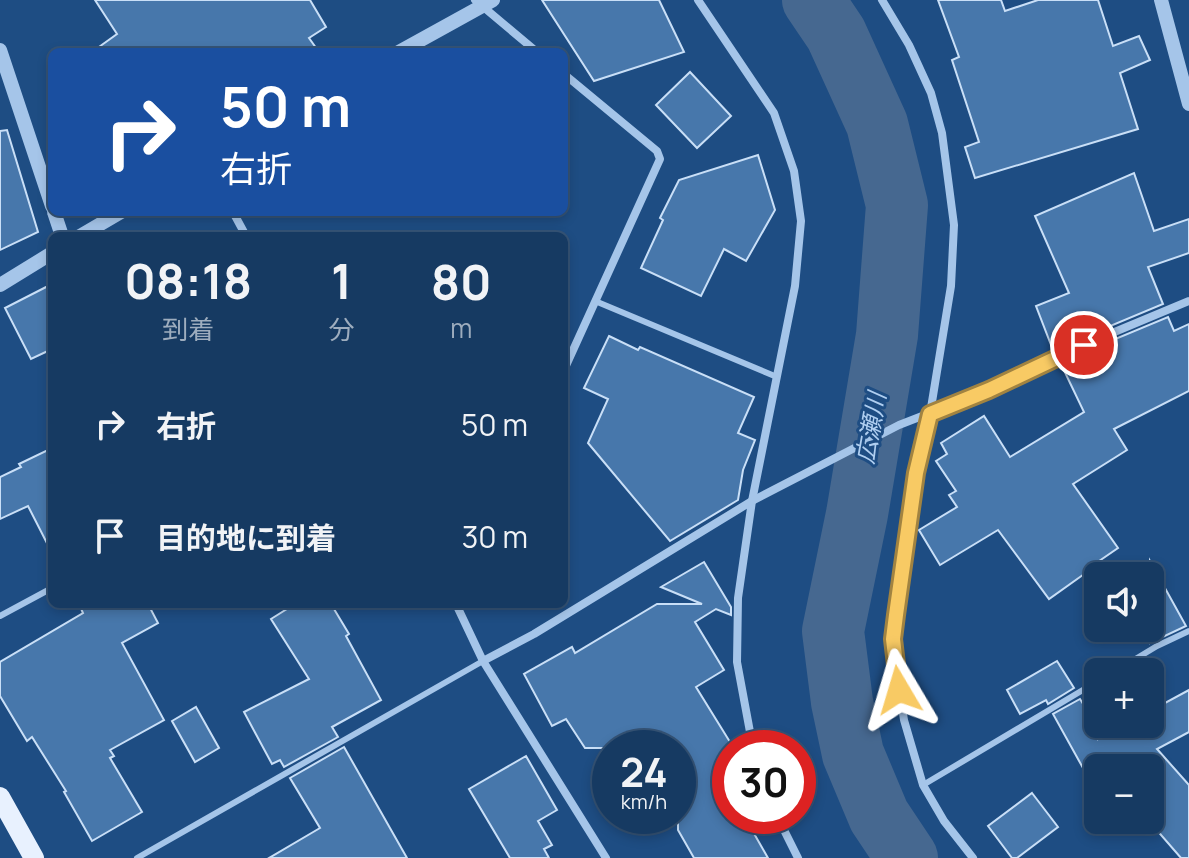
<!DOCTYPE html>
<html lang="ja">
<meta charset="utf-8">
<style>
body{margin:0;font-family:Manrope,"Noto Sans JP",sans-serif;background:#23456b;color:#f1f3f6;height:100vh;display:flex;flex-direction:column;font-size:30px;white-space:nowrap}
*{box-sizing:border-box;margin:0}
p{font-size:26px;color:#9eadbe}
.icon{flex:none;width:44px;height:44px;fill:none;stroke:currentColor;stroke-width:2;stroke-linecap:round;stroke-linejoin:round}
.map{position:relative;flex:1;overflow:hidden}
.sheet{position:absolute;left:48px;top:232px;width:520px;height:376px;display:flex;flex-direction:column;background:#163a62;border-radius:12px;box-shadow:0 4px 12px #0003,0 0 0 2px #355477}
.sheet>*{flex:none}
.hud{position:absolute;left:48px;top:48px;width:520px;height:168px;border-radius:12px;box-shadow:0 4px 12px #0003,0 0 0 2px #355477;background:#1a4fa0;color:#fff;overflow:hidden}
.fabs{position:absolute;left:1084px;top:562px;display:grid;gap:16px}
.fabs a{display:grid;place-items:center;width:80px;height:80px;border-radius:12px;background:#163a62;box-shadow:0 4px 12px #0003,0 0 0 2px #355477;font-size:40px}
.speed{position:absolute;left:592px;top:730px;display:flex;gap:16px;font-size:40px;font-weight:700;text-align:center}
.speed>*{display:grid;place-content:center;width:104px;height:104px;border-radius:50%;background:#163a62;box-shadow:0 4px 12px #0003,0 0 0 2px #355477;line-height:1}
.speed small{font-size:20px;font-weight:400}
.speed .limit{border:12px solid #d22;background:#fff;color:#111}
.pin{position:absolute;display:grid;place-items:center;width:68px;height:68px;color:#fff;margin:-34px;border:4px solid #fff;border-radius:50%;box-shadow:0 2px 8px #0007}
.me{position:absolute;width:88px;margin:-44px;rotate:353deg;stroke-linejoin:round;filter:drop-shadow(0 0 6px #0008)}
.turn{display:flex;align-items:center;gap:28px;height:168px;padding:0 40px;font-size:36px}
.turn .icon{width:104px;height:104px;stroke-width:2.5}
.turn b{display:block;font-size:56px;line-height:68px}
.eta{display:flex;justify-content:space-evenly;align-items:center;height:136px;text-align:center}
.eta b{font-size:48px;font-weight:700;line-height:56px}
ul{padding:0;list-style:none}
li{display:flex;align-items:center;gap:24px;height:112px;padding:0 40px}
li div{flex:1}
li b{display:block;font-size:30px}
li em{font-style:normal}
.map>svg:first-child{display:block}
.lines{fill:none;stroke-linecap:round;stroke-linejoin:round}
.river{stroke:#466890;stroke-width:62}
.building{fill:#4777ab;stroke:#c9dff7;stroke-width:2}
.service{stroke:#a5c5e9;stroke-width:6}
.minor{stroke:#a5c5e9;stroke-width:8}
.tertiary{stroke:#a5c5e9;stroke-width:14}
.primary{stroke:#e8f1fe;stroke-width:20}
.route-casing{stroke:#a18341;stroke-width:20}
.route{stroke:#f8ca64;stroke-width:14}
.labels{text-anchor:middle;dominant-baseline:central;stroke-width:6;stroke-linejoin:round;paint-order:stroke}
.water-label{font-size:24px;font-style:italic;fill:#b0cff1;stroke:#1e4d83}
</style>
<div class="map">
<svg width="1189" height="858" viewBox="0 0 1189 858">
<rect width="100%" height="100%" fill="#1e4d83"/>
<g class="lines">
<path class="river" d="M813,0L836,34L877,124L897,205L887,335L857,514L833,631L842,702L853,754L879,816L907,858"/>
</g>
<g class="building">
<path d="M95,0H310L326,27L309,38L319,52H92L117,34Z"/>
<path d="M542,0H659L684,52L594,81Z"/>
<path d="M938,0H1001L1005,11L1038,0H1098L1113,46L1139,36L1150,60L1120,73L1138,129L975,178L965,147L979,142L952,60L959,57Z"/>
<path d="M690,72L731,116L697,148L656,105Z"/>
<path d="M7,130L38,232L0,250V131Z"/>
<path d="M758,155L775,210L746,261L724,249L701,296L641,268L663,220L660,218L679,180Z"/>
<path d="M1134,173L1154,231L1189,219V253L1148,267L1163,304L1053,350L1036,306L1069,293L1035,216Z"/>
<path d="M52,284V349L31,359L5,308Z"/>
<path d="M1168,317L1174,331L1189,324V391L1114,429L1127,450L1073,484L1118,548L1086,570L1087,572L1049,599L998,530L940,565L919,530L957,507L949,495L956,491L936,461L947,454L941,443L984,416L1010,457L1084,412L1060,362Z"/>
<path d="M609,336L638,350L640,347L754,397L738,433L755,440L743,470L738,500L670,541L588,443L608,399L584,388Z"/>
<path d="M52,448V553L28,506L0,519V477L21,467L19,464Z"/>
<path d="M1150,561L1186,626L1150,643Z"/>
<path d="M704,562L731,607V615L716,609L695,622L724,670L696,687L730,742V816H744L768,858H694L678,830V748H585L566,719L552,726L524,674L572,647L575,653L657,604H702L661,587Z"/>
<path d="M79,604H148L158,623L122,643L164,720L110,750L114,756L110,758L142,812L92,841L64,792L66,791L32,737L27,741L0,696V662L83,613Z"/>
<path d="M295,604H331L349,634L346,636L381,700L332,727L338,737L284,767L280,760L272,764L244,712L309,679L271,619Z"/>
<path d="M1057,661L1074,688L1048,704L1046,700L1020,714L1007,690Z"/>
<path d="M1189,690V732L1157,749L1189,785V858H1181L1148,820H1150V768H1098V795L1053,714L1080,699L1098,728V739L1126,724H1150V711Z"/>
<path d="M196,707L219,748L195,762L172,721Z"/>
<path d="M344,747L407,858H269L320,828L290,778Z"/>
<path d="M526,756L557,810L538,821L552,845L544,849L549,858H510L469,789Z"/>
<path d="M1032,793L1058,827L1017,858H1012L988,826Z"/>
</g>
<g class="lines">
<g class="service">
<path d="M595,301L777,377"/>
<path d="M0,616L52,588"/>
<path d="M1114,672L1157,646L1189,631"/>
<path d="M923,785L1098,681"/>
<path d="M137,858L483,661"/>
</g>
<g class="minor">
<path d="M475,0L537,52"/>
<path d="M698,0L774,113L794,171L801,221L795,286L752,501L738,598L737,662L753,748"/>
<path d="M882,0L909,45L931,93L942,133L954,225L951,286L930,414L916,473L902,571L893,639L895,662L904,720L923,785L944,821L973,858"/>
<path d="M564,74L657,151L660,159L564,370"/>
<path d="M233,212L246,236"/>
<path d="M456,604L483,661L606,858"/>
<path d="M483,661L534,634L752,501L899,425L989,390L1057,356L1189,301"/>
<path d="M777,816L798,858"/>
</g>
<g class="tertiary">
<path d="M1161,0L1189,104"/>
<path d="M0,50L52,206"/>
<path d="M399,52L493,0"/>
<path d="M54,212L62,236"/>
<path d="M80,236L121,212"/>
<path d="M0,285L52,253"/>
</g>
<path class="primary" d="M0,797L34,858"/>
</g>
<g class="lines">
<defs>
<path id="route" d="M899,690L893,639L896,615L916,473L930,414L989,390L1084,345"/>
</defs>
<use href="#route" class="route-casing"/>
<use href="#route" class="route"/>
</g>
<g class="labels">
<g class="water-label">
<text transform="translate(870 428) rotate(-80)">広瀬川</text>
</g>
</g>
</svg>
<div class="fabs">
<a><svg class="icon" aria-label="sound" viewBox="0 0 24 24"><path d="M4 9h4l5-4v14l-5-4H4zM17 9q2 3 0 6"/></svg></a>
<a>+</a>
<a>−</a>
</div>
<div class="speed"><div>24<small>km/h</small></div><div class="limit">30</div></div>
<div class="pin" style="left:1084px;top:345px;background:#d93025"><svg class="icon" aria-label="arrive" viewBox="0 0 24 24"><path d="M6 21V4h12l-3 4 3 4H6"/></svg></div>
<svg class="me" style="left:899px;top:690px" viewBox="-20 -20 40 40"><path d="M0-17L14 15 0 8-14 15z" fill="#f8ca64" stroke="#fff" stroke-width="4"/></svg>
<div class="hud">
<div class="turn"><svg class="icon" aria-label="right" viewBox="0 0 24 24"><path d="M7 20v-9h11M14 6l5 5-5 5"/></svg><div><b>50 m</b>右折</div></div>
</div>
<section class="sheet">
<div class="eta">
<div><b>08:18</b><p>到着</p></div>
<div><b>1</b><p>分</p></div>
<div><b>80</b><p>m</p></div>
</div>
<ul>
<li><svg class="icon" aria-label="right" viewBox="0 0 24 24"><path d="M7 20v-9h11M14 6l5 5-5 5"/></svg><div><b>右折</b></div><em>50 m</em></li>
<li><svg class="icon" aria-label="arrive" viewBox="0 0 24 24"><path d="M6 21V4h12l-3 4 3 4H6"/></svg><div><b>目的地に到着</b></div><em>30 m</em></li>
</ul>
</section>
</div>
